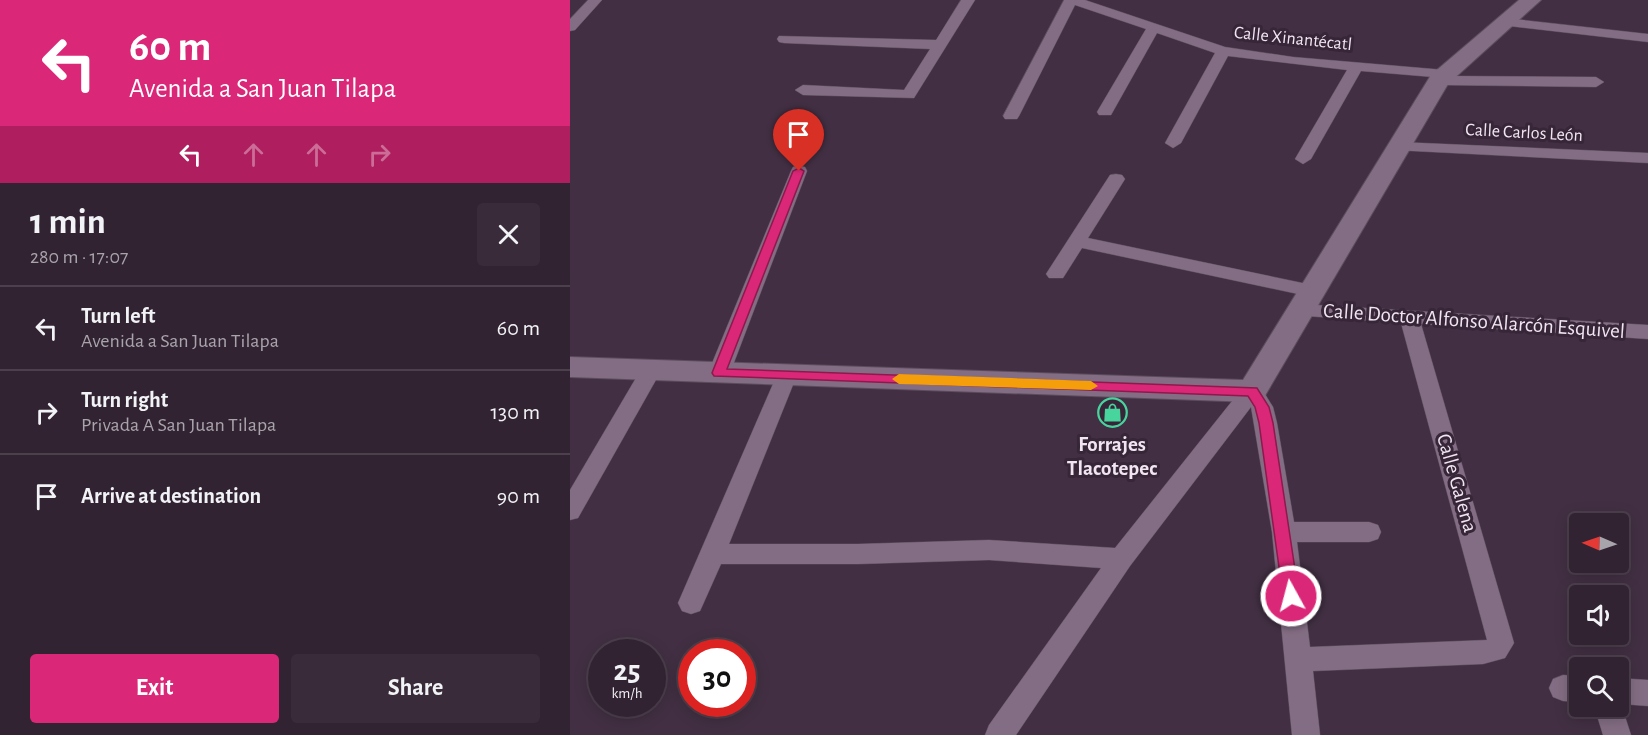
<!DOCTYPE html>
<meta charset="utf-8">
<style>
body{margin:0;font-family:"Alegreya Sans",sans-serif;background:#3a2b3a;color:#f1f3f6;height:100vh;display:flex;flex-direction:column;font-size:22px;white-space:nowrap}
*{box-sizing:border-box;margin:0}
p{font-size:20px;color:#a8a4ac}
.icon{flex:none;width:33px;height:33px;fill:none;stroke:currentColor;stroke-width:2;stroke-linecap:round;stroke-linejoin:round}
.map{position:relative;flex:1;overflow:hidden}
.side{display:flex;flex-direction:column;background:#322332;width:570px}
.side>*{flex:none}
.banner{background:#db2777;color:#fff;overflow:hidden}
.needle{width:39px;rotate:272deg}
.fabs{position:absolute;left:999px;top:513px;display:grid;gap:12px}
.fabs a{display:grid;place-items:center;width:60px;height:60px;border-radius:6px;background:#322332;box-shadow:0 3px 15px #0003,0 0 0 2px #4d404d;font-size:30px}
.speed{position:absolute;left:18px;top:639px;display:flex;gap:12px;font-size:30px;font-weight:700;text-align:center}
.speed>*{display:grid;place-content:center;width:78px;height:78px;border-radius:50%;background:#322332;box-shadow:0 3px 15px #0003,0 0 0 2px #4d404d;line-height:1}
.speed small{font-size:15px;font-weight:400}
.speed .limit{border:9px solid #d22;background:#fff;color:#111}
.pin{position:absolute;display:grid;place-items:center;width:51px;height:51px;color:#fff;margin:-62px -26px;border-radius:50% 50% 50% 0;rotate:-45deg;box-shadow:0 0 6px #0007}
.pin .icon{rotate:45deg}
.me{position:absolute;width:66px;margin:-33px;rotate:353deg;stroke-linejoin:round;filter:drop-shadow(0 0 4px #0008)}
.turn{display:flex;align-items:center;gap:21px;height:126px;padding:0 30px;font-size:27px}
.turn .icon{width:78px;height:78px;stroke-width:2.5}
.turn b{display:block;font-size:42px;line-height:51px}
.lanes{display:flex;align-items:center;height:57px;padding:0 30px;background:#0003;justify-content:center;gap:30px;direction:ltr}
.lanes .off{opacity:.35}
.round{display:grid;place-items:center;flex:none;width:63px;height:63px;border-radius:6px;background:#3a2b3a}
.summary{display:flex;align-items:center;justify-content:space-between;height:102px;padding:0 30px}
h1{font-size:36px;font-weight:700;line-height:45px}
.action{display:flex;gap:12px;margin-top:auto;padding:12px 30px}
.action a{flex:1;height:69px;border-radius:6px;background:#db2777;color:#fff;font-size:24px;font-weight:700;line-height:69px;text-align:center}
.action a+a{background:#3a2b3a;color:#f1f3f6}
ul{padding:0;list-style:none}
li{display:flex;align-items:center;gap:18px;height:84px;padding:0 30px;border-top:2px solid #4d404d}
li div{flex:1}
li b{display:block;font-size:22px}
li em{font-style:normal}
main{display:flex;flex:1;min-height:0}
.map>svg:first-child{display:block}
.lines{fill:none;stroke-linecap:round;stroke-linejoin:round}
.minor-casing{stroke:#5c4d5d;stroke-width:1}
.secondary-casing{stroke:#5c4d5d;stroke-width:2}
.minor{fill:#836d84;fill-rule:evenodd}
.secondary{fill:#836d84;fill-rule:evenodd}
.route{fill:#db2777;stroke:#8e194d;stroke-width:1.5}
.slow{fill:#f59e0b}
.labels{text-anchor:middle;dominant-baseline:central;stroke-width:6;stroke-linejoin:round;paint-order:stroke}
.far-street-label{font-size:18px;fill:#f1e5f1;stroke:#372538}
.street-label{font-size:21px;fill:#f1e5f1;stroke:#372538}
.poi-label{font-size:21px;font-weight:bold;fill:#f1e5f1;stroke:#372538}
</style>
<main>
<section class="side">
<div class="banner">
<div class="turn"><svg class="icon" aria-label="left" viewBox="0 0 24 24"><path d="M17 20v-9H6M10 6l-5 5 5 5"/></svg><div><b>60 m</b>Avenida a San Juan Tilapa</div></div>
<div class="lanes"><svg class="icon" aria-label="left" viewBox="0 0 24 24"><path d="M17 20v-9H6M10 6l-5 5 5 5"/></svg><svg class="icon off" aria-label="ahead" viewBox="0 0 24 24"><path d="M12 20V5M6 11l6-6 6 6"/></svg><svg class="icon off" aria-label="ahead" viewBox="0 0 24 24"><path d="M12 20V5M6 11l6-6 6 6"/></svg><svg class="icon off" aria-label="right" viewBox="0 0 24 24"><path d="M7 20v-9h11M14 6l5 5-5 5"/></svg></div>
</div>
<div class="summary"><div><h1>1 min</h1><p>280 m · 17:07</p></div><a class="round"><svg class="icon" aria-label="close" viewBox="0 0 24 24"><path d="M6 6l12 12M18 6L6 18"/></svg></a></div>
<ul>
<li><svg class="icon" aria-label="left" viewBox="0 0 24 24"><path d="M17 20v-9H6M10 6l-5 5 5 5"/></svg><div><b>Turn left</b><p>Avenida a San Juan Tilapa</p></div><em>60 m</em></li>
<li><svg class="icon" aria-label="right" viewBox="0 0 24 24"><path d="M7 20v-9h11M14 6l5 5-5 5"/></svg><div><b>Turn right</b><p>Privada A San Juan Tilapa</p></div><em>130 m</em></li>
<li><svg class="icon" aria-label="arrive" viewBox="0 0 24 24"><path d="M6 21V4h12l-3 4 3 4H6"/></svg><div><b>Arrive at destination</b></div><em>90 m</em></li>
</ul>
<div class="action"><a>Exit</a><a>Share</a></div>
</section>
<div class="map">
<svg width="1078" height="735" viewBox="0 0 1078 735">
<rect width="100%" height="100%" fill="#422f43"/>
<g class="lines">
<defs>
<g id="minor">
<path d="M18,0H32L5,30L0,31V19Z"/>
<path d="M391,0H405L344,98L233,95L225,90L233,85L334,90L360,49L214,43L209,42L207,39L209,36L366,40Z"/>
<path d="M494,0H515L655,47L723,57L875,70L880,71L881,76L1026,77L1034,82L1026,87L869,85L864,83L861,80L863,77L791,71L741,159L733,164L725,159L777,70L658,56L611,143L603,148L595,143L645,53L587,33L541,115H529L527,112L576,29L505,5L449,116L447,119H435L433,116Z"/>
<path d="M935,18L1078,34V42L930,25L928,22L930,19Z"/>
<path d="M829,142L1078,153V163L823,150L821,147L823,144Z"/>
<path d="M229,166L235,167L237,171L160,373L156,378L149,380L142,378L138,373L221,171L223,167Z"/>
<path d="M546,174L552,175L555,179L518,238L742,285L749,287L752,291L749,295L742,297L512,248L493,278H479L476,274L540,175Z"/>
<path d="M730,304L1078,325V339L851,324L944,643L935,658L913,664L743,671L750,735H722L702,532L681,407L560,566L446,735H415L419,725L531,568L419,560L288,564H151L130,611L121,614L112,611L108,603L209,370L216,368L223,370L227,375L159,544H288L419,540L545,548L674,386L682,383L690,386L703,407L707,423L724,522H799L808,525L811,532L808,539L799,542H727L740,647L917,640L831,323L723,315L720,310L723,305Z"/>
<path d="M80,364L87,366L91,371L8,518L0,520V490L73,366Z"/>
<path d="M993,675L1010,676V702L993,701L983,697L979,688L983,679Z"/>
<path d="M1048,678L1078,680V706L1051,704L1061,735H1033L1024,706H1048Z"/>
</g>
<path id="secondary" d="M949,0H971L878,84L693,399L682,402L0,377V357L673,380L861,75Z"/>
</defs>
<use href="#minor" class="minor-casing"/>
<use href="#secondary" class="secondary-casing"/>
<use href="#minor" class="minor"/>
<use href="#secondary" class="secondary"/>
</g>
<path class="route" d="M229,168L234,171L157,369L687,388L699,407L703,423L729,596L727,601L721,603L715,601L713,596L689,423L685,407L678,396L144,376L142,373L223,171Z"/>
<path class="slow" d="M329,374L521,381L528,386L521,390L329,384L322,379Z"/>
<defs>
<symbol id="shop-ring" viewBox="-11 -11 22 22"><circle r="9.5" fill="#372538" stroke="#48d49d" stroke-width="1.5"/><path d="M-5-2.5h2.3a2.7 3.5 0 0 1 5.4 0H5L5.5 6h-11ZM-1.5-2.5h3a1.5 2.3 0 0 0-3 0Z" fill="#48d49d"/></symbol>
</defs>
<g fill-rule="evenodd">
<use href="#shop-ring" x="526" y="396" width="33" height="33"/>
</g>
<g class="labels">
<g class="far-street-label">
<text transform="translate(723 39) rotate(6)">Calle Xinantécatl</text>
<text transform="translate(954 133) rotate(3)">Calle Carlos León</text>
</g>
<g class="street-label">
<text transform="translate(904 321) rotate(4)">Calle Doctor Alfonso Alarcón Esquivel</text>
<text transform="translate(887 483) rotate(74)">Calle Galena</text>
</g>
<g class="poi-label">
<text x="542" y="444">Forrajes<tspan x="542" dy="24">Tlacotepec</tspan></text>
</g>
</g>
</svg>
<div class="fabs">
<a><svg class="needle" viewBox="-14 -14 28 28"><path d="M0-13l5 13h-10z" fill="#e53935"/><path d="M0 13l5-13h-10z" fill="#a8a4ac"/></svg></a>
<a><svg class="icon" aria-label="sound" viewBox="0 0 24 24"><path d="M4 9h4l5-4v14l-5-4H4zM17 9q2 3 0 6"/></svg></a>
<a><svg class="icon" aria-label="search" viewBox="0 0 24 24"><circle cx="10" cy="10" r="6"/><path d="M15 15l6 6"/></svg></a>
</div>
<div class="speed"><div>25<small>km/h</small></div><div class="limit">30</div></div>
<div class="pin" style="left:229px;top:171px;background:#d93025"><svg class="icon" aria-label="arrive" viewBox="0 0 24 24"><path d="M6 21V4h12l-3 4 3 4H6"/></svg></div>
<svg class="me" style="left:721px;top:596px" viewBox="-20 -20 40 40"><circle r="17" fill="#db2777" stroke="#fff" stroke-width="3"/><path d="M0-11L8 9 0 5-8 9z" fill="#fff"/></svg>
</div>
</main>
